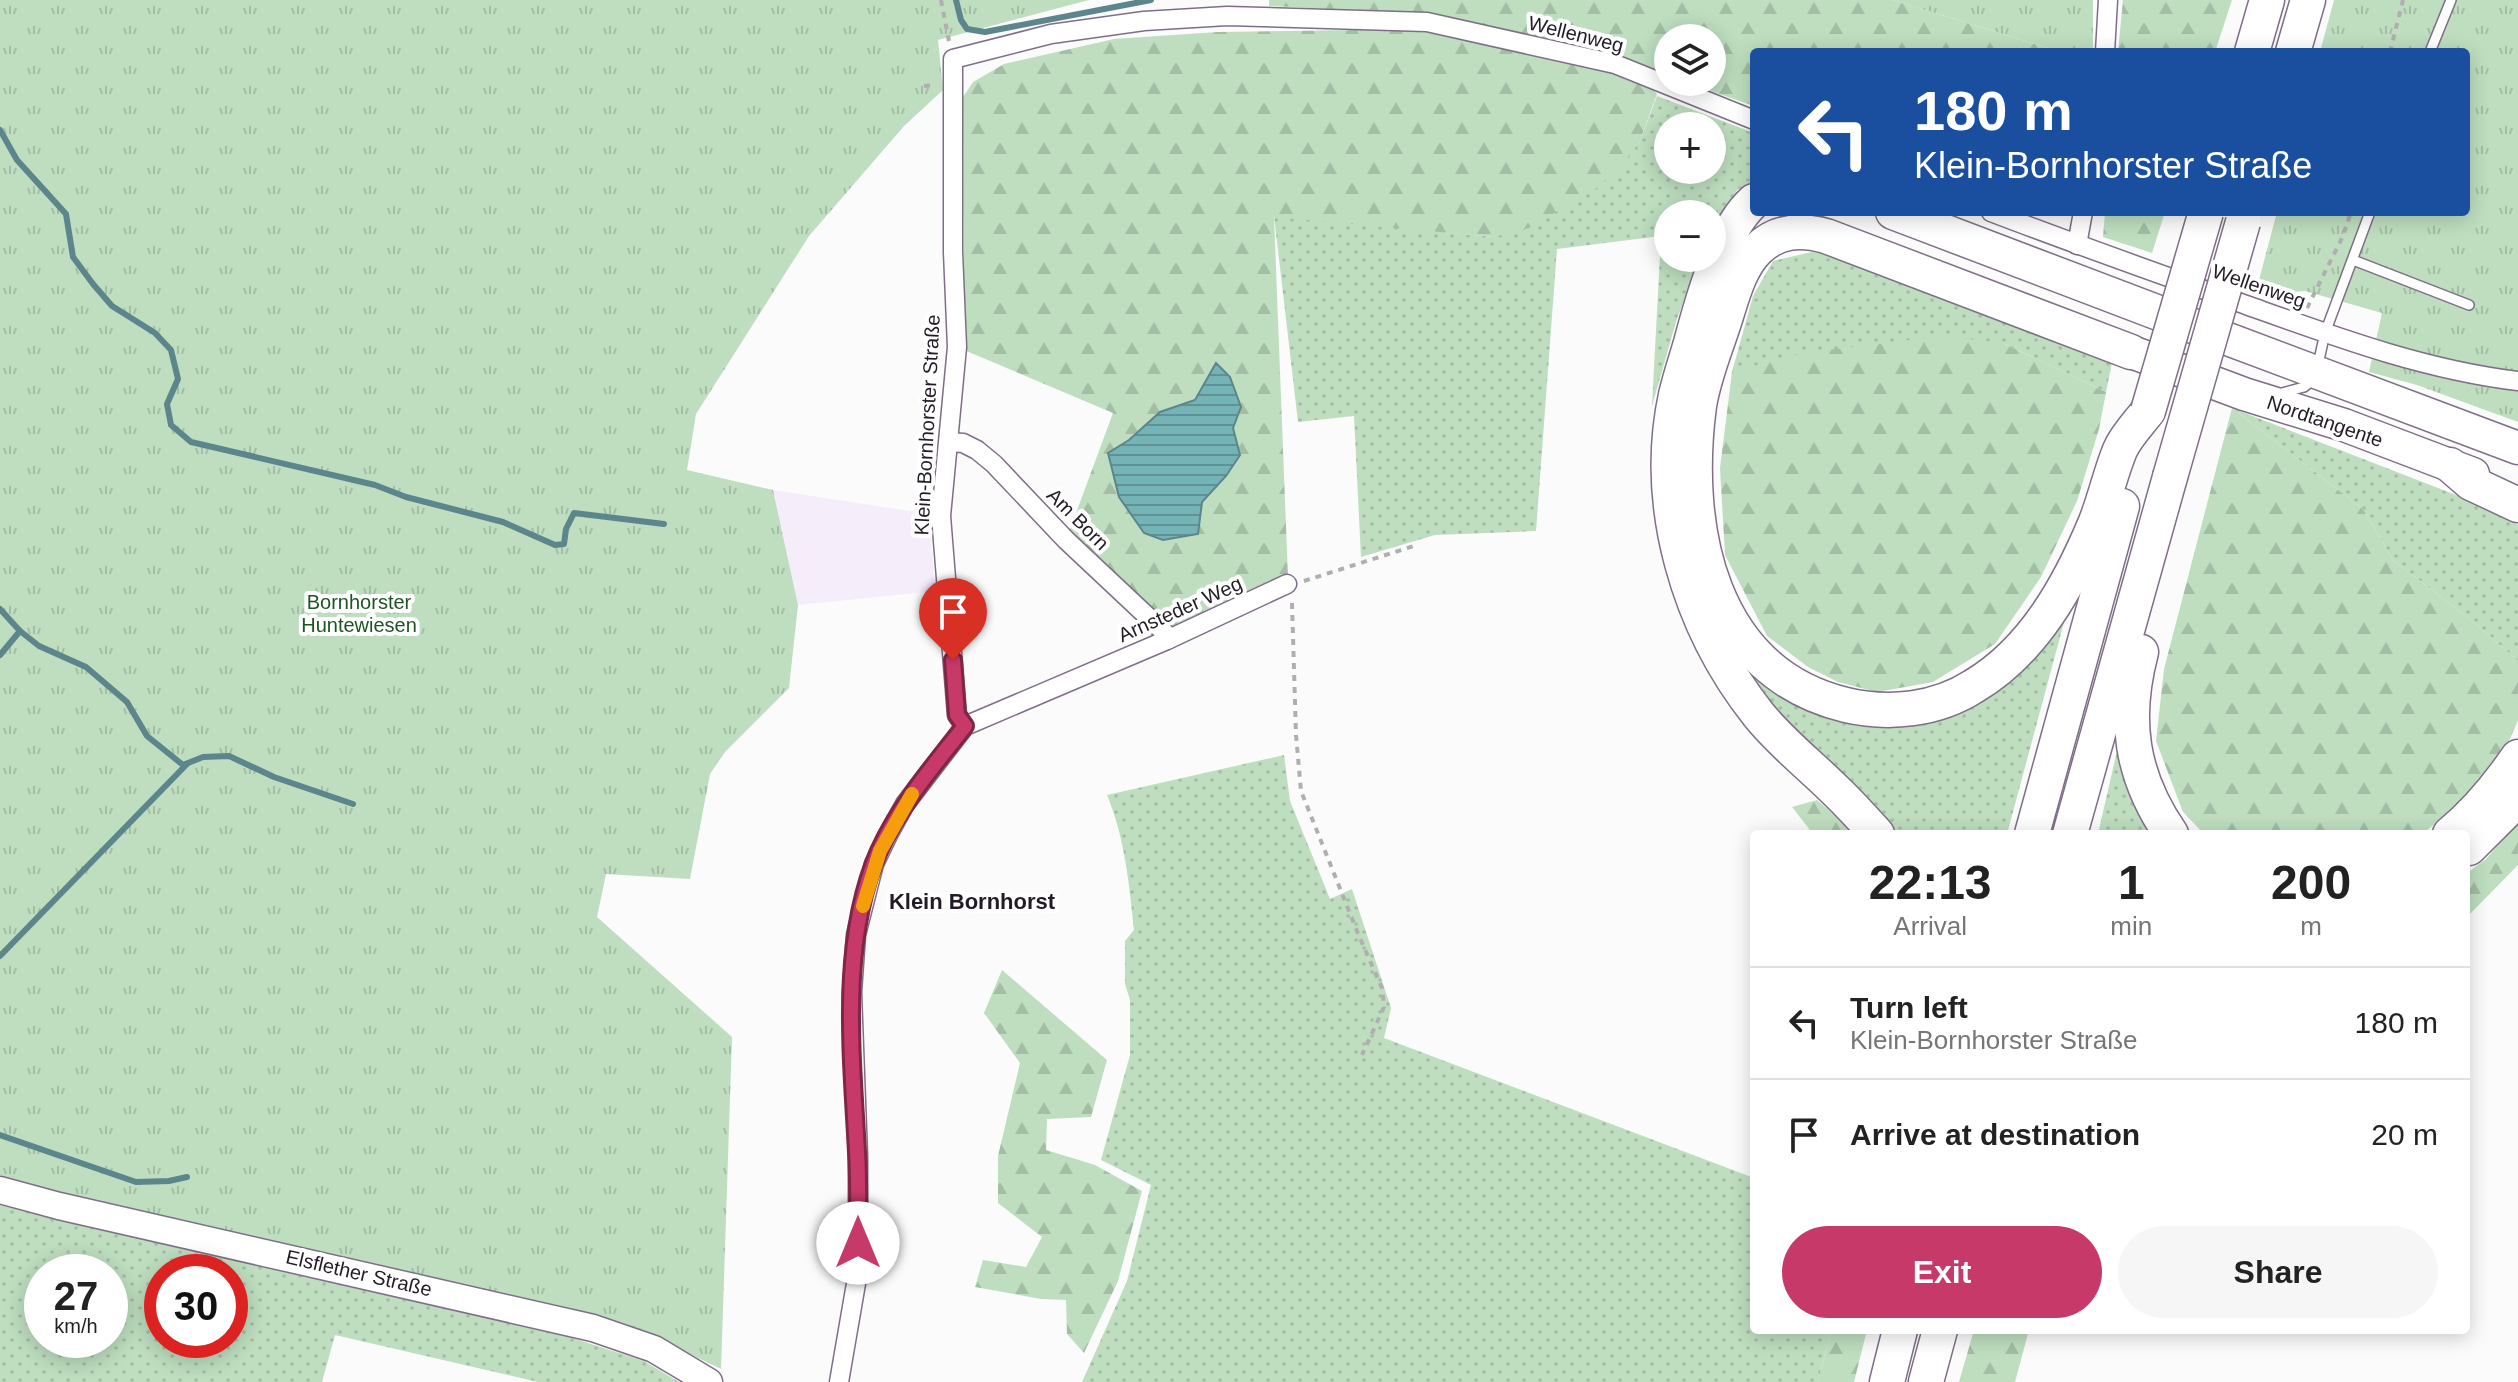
<!DOCTYPE html>
<meta charset="utf-8">
<style>
body{margin:0;font-family:Arial,sans-serif;background:#f6f6f6;color:#222;height:100vh;display:flex;flex-direction:column;font-size:30px;white-space:nowrap}
*{box-sizing:border-box;margin:0}
p{font-size:26px;color:#767676}
.icon{flex:none;width:44px;height:44px;fill:none;stroke:currentColor;stroke-width:2;stroke-linecap:round;stroke-linejoin:round}
.map{position:relative;flex:1;overflow:hidden}
.drawer{position:absolute;left:1750px;top:830px;width:720px;height:504px;display:flex;flex-direction:column;background:#fff;border-radius:8px;box-shadow:0 4px 20px #0003}
.drawer>*{flex:none}
.guide{position:absolute;left:1750px;top:48px;width:720px;height:168px;border-radius:8px;box-shadow:0 4px 20px #0003;background:#1a4fa0;color:#fff;overflow:hidden}
.fabs{position:absolute;left:1654px;top:24px;display:grid;gap:16px}
.fabs a{display:grid;place-items:center;width:72px;height:72px;border-radius:50%;background:#fff;box-shadow:0 4px 20px #0003;font-size:40px}
.speed{position:absolute;left:24px;top:1254px;display:flex;gap:16px;font-size:40px;font-weight:700;text-align:center}
.speed>*{display:grid;place-content:center;width:104px;height:104px;border-radius:50%;background:#fff;box-shadow:0 4px 20px #0003;line-height:1}
.speed small{font-size:20px;font-weight:400}
.speed .limit{border:12px solid #d22;background:#fff;color:#111}
.pin{position:absolute;display:grid;place-items:center;width:68px;height:68px;color:#fff;margin:-82px -34px;border-radius:50% 50% 50% 0;rotate:-45deg;box-shadow:0 0 8px #0007}
.pin .icon{rotate:45deg}
.me{position:absolute;width:88px;margin:-44px;rotate:0deg;stroke-linejoin:round;filter:drop-shadow(0 0 6px #0008)}
.turn{display:flex;align-items:center;gap:28px;height:168px;padding:0 32px;font-size:36px}
.turn .icon{width:104px;height:104px;stroke-width:2.5}
.turn b{display:block;font-size:56px;line-height:68px}
.eta{display:flex;justify-content:space-evenly;align-items:center;height:136px;text-align:center}
.eta b{font-size:48px;font-weight:600;line-height:56px}
.primary-button{display:flex;gap:16px;margin-top:auto;padding:16px 32px}
.primary-button a{flex:1;height:92px;border-radius:48px;background:#c63969;color:#fff;font-size:32px;font-weight:600;line-height:92px;text-align:center}
.primary-button a+a{background:#f6f6f6;color:#222}
ul{padding:0;list-style:none}
li{display:flex;align-items:center;gap:24px;height:112px;padding:0 32px;border-top:2px solid #e0e0e0}
li div{flex:1}
li b{display:block;font-size:30px}
li em{font-style:normal}
.map>svg:first-child{display:block}
.built{fill:#f6edfb}
.grass{fill:url(#grass-dots);fill-rule:evenodd}
.forest{fill:url(#forest-firs);fill-rule:evenodd}
.park{fill:url(#park-tufts)}
.water{fill:url(#water-rules);stroke:#5c868c;stroke-width:2}
.lines{fill:none;stroke-linecap:round;stroke-linejoin:round}
.stream{stroke:#5c868c;stroke-width:6}
.service-casing{stroke:#7f6e87;stroke-width:12}
.minor-casing{stroke:#7f6e87;stroke-width:21}
.secondary-casing{stroke:#7f6e87;stroke-width:29}
.trunk-casing{stroke:#7f6e87;stroke-width:35}
.motorway-casing{stroke:#7f6e87;stroke-width:37}
.path{stroke:#b0aeb1;stroke-width:4;stroke-dasharray:6 6;stroke-linecap:butt}
.service{stroke:#fff;stroke-width:9}
.minor{stroke:#fff;stroke-width:18}
.secondary{stroke:#fff;stroke-width:26}
.trunk{stroke:#fff;stroke-width:32}
.motorway{stroke:#fff;stroke-width:34}
.motorway-bridge-casing{stroke:#7f6e87;stroke-width:37;stroke-linecap:butt}
.motorway-bridge{stroke:#fff;stroke-width:34}
.route-casing{stroke:#812544;stroke-width:20}
.route{stroke:#c63969;stroke-width:14}
.slow{stroke:#f59e0b;stroke-width:14}
.labels{text-anchor:middle;dominant-baseline:central;stroke-width:8;stroke-linejoin:round;paint-order:stroke}
.street-label{font-size:20px;fill:#231c26;stroke:#fff}
.park-label{font-size:20px;fill:#1d5424;stroke:#fff}
.neighbourhood-label{font-size:22px;font-weight:bold;fill:#231c26;stroke:#fff}
</style>
<div class="map">
<svg width="2518" height="1382" viewBox="0 0 2518 1382">
<defs>
<pattern id="grass-dots" width="8" height="8" patternUnits="userSpaceOnUse" patternTransform="scale(2)"><rect width="8" height="8" fill="#bedebf"/><path d="M2 2h.1M6 6h.1" fill="none" stroke="#a3bea4" stroke-width="1.8" stroke-linecap="round"/></pattern>
<pattern id="forest-firs" width="22" height="20" patternUnits="userSpaceOnUse" patternTransform="scale(2)"><rect width="22" height="20" fill="#bedebf"/><path d="M5 1l3.5 6h-7zM16 11l3.5 6h-7z" fill="#a3bea4"/></pattern>
<pattern id="park-tufts" width="24" height="20" patternUnits="userSpaceOnUse" patternTransform="scale(2)"><rect width="24" height="20" fill="#bedebf"/><path d="M3 7l-1-3M5 7V3M7 7l1-3M15 17l-1-3M17 17v-4M19 17l1-3" fill="none" stroke="#a3bea4"/></pattern>
<pattern id="water-rules" width="6" height="5" patternUnits="userSpaceOnUse" patternTransform="scale(2)"><rect width="6" height="5" fill="#74b4b7"/><path d="M0 2.5h6" fill="none" stroke="#5f9295"/></pattern>
</defs>
<rect width="100%" height="100%" fill="#fbfbfb"/>
<path class="built" d="M773,490L929,514L935,591L798,605Z"/>
<g class="grass">
<path d="M1657,96L1754,133V181L1737,190L1712,229V214H1668V258H1699L1676,322L1652,406L1661,236L1557,249L1536,531L1435,535L1361,557L1354,416L1298,422L1274,216L1494,237L1639,143ZM1668,126H1712V170H1668Z"/>
<path d="M1816,251L2112,363L2106,392L2003,343L1732,372L1753,296L1773,261Z"/>
<path d="M2232,408L2505,514L2518,525V661L2476,624L2393,560L2363,509Z"/>
<path d="M2077,574L2007,834H1889L1797,744L1723,641L1792,701L1936,716Z"/>
<path d="M2122,729L2156,834H2098Z"/>
<path d="M1284,755L1290,801L1330,899L1352,889L1391,1008L1384,1038L1754,1178V1330H1831L1818,1382H1082L1127,1281L1151,1185L1101,1160L1130,1055V1000L1125,984V941L1134,930C1129,883 1125,839 1107,795Z"/>
<path d="M0,1205L560,1334L644,1361L679,1382H538L335,1335L322,1382H0ZM42,1272H110V1340H42ZM162,1272H230V1340H162Z"/>
</g>
<g class="forest">
<path d="M1269,0H1893L2061,52H1754V106L1685,82H1712V38H1668V76L1430,14L1269,6Z"/>
<path d="M2123,0H2232L2215,52H2118Z"/>
<path d="M1426,29L1606,69L1649,85L1657,94L1639,143L1621,166L1597,188L1529,228L1494,237L1274,217L1288,578L1169,630L1069,532L1113,413L964,350L963,97L973,82L1004,64L1114,39L1217,32ZM1215,364L1241,407L1233,428L1240,455L1226,476L1202,502L1119,497L1108,452L1129,440L1160,412L1195,401Z"/>
<path d="M2105,212H2165L2152,253L2103,237Z"/>
<path d="M1943,336L2003,343L2106,392L2099,429L2077,501L2041,577L1995,644L1933,682L1877,692L1838,682L1808,667L1767,636L1725,555L1720,468L1732,372L1803,353Z"/>
<path d="M2232,408L2363,509L2393,560L2476,624L2518,661V720L2510,739L2471,795L2422,834H2204L2183,812L2156,741L2164,669Z"/>
<path d="M1817,800L1848,826L1853,834H1813L1792,807Z"/>
<path d="M2518,822V865L2466,918V874L2486,859Z"/>
<path d="M1002,970L1107,1060L1091,1117L1047,1119L1046,1150L1095,1165L1142,1191L1118,1281L1084,1353L1067,1334L1066,1300L1041,1299L975,1287L983,1260L1026,1267L1042,1237L998,1203V1156L1020,1063L984,1013Z"/>
<path d="M1831,1330H1867L1854,1382H1818Z"/>
<path d="M1974,1330H2029L2015,1382H1959Z"/>
</g>
<g class="park">
<path d="M0,0H1089L938,40L943,90L904,126L809,236L696,414L687,470L773,490L798,605L789,688L725,752L710,774L690,879L606,874L597,917L732,1037L721,1369L653,1336L570,1308L68,1197L0,1176Z"/>
<path d="M1893,0H2093V52H2061Z"/>
<path d="M2334,0H2518V422L2417,385L2369,372L2382,313L2305,291L2255,295L2277,212H2466V52H2320Z"/>
</g>
<path class="water" d="M1216,363L1230,377L1241,407L1233,428L1240,455L1226,476L1202,502L1198,534L1163,540L1144,533L1119,497L1108,453L1129,440L1160,412L1195,400Z"/>
<g class="lines">
<g class="stream">
<path d="M956,0L961,20L967,29L985,32L1151,0"/>
<path d="M0,130L17,160L66,214L73,257L93,284L112,306L155,333L171,350L178,379L167,404L171,425L191,442L375,485L406,497L503,522L555,545L564,544L566,529L574,513L664,524"/>
<path d="M0,609L20,631L39,646L86,667L127,702L147,736L183,765L203,757L229,756L274,777L353,804"/>
<path d="M0,655L20,631"/>
<path d="M0,956L187,764"/>
<path d="M0,1135L136,1182L169,1181L187,1177"/>
</g>
<defs>
<g id="service">
<path d="M2430,52L2451,0"/>
<path d="M2353,260L2469,305"/>
<path d="M2282,393L2304,387L2315,378L2325,333L2370,212"/>
</g>
<g id="minor">
<path d="M2105,52L2108,0"/>
<path d="M1991,212C2077,245 2163,275 2249,306C2336,337 2425,370 2518,381"/>
<path d="M2077,245L2083,212"/>
<path d="M949,442L963,443L977,450L994,464L1066,540L1164,632L1167,640"/>
<path d="M965,726L957,715L941,516L957,347L953,252V59L1051,34L1144,21L1227,16L1427,22L1615,64L1754,120"/>
<path d="M839,1382L858,1272V1156L852,992L856,935L874,864L889,833L905,804L965,726L1167,640L1287,584"/>
</g>
<path id="secondary" d="M0,1190L59,1206L593,1328L654,1349L709,1382"/>
<g id="trunk">
<path d="M2193,326L2518,448"/>
<path d="M2137,354L2244,394L2344,425L2473,474"/>
</g>
<g id="motorway">
<path d="M2252,52L2267,0"/>
<path d="M2293,52L2308,0"/>
<path d="M1754,201C1722,229 1702,301 1691,343C1686,360 1680,378 1676,395C1652,506 1689,627 1758,714C1780,742 1810,765 1835,790C1850,804 1863,819 1877,834"/>
<path d="M1893,212L2193,326"/>
<path d="M2131,352L1826,236C1801,229 1778,230 1758,249C1737,269 1731,303 1721,331C1713,355 1703,380 1699,406C1683,527 1709,672 1846,705C1889,715 1937,710 1974,686C2033,651 2069,586 2095,524C2105,500 2110,474 2120,450C2126,436 2139,423 2148,411"/>
<path d="M2450,465L2471,483L2518,505"/>
<path d="M2141,652C2123,720 2131,776 2171,834"/>
<path d="M2032,834L2122,506"/>
<path d="M2070,834L2170,477"/>
<path d="M2450,834C2477,812 2498,786 2518,757"/>
<path d="M2469,848L2518,799"/>
<path d="M1887,1382L1900,1330"/>
<path d="M1926,1382L1940,1330"/>
</g>
</defs>
<use href="#service" class="service-casing"/>
<use href="#minor" class="minor-casing"/>
<use href="#secondary" class="secondary-casing"/>
<use href="#trunk" class="trunk-casing"/>
<use href="#motorway" class="motorway-casing"/>
<g class="path">
<path d="M941,0L949,41"/>
<path d="M2390,52L2403,0"/>
<path d="M924,86L935,85"/>
<path d="M2307,308L2343,236L2351,212"/>
<path d="M1304,581L1417,545"/>
<path d="M1292,603L1296,735L1301,791L1359,936L1382,988L1384,1007L1362,1055"/>
</g>
<use href="#service" class="service"/>
<use href="#minor" class="minor"/>
<use href="#secondary" class="secondary"/>
<use href="#trunk" class="trunk"/>
<use href="#motorway" class="motorway"/>
<defs>
<g id="motorway-bridge">
<path d="M2148,411L2206,212"/>
<path d="M2170,477L2243,222"/>
</g>
</defs>
<use href="#motorway-bridge" class="motorway-bridge-casing"/>
<use href="#motorway-bridge" class="motorway-bridge"/>
</g>
<g class="lines">
<defs>
<path id="route" d="M858,1243C858,1213 859,1182 857,1152C852,1055 839,942 879,851C900,805 934,765 965,726L957,715L953,660"/>
</defs>
<use href="#route" class="route-casing"/>
<use href="#route" class="route"/>
<path class="slow" d="M863,906L880,851L912,794"/>
</g>
<g class="labels">
<g class="street-label">
<text transform="translate(1576 34) rotate(14)">Wellenweg</text>
<text transform="translate(2259 286) rotate(19)">Wellenweg</text>
<text transform="translate(2325 421) rotate(19)">Nordtangente</text>
<text transform="translate(927 425) rotate(-87)">Klein-Bornhorster Straße</text>
<text transform="translate(1078 519) rotate(45)">Am Born</text>
<text transform="translate(1180 609) rotate(-24)">Arnsteder Weg</text>
<text transform="translate(359 1273) rotate(13)">Elsflether Straße</text>
</g>
<g class="park-label">
<text x="359" y="602">Bornhorster<tspan x="359" dy="23">Huntewiesen</tspan></text>
</g>
<g class="neighbourhood-label">
<text x="972" y="901">Klein Bornhorst</text>
</g>
</g>
</svg>
<div class="fabs">
<a><svg class="icon" aria-label="layers" viewBox="0 0 24 24"><path d="M12 4l9 5-9 5-9-5zM3 14l9 5 9-5"/></svg></a>
<a>+</a>
<a>−</a>
</div>
<div class="speed"><div>27<small>km/h</small></div><div class="limit">30</div></div>
<div class="pin" style="left:953px;top:660px;background:#d93025"><svg class="icon" aria-label="arrive" viewBox="0 0 24 24"><path d="M6 21V4h12l-3 4 3 4H6"/></svg></div>
<svg class="me" style="left:858px;top:1243px" viewBox="-20 -20 40 40"><circle r="19" fill="#fff"/><path d="M0-13L10 11 0 6-10 11z" fill="#c63969"/></svg>
<div class="guide">
<div class="turn"><svg class="icon" aria-label="left" viewBox="0 0 24 24"><path d="M17 20v-9H6M10 6l-5 5 5 5"/></svg><div><b>180 m</b>Klein-Bornhorster Straße</div></div>
</div>
<section class="drawer">
<div class="eta">
<div><b>22:13</b><p>Arrival</p></div>
<div><b>1</b><p>min</p></div>
<div><b>200</b><p>m</p></div>
</div>
<ul>
<li><svg class="icon" aria-label="left" viewBox="0 0 24 24"><path d="M17 20v-9H6M10 6l-5 5 5 5"/></svg><div><b>Turn left</b><p>Klein-Bornhorster Straße</p></div><em>180 m</em></li>
<li><svg class="icon" aria-label="arrive" viewBox="0 0 24 24"><path d="M6 21V4h12l-3 4 3 4H6"/></svg><div><b>Arrive at destination</b></div><em>20 m</em></li>
</ul>
<div class="primary-button"><a>Exit</a><a>Share</a></div>
</section>
</div>
